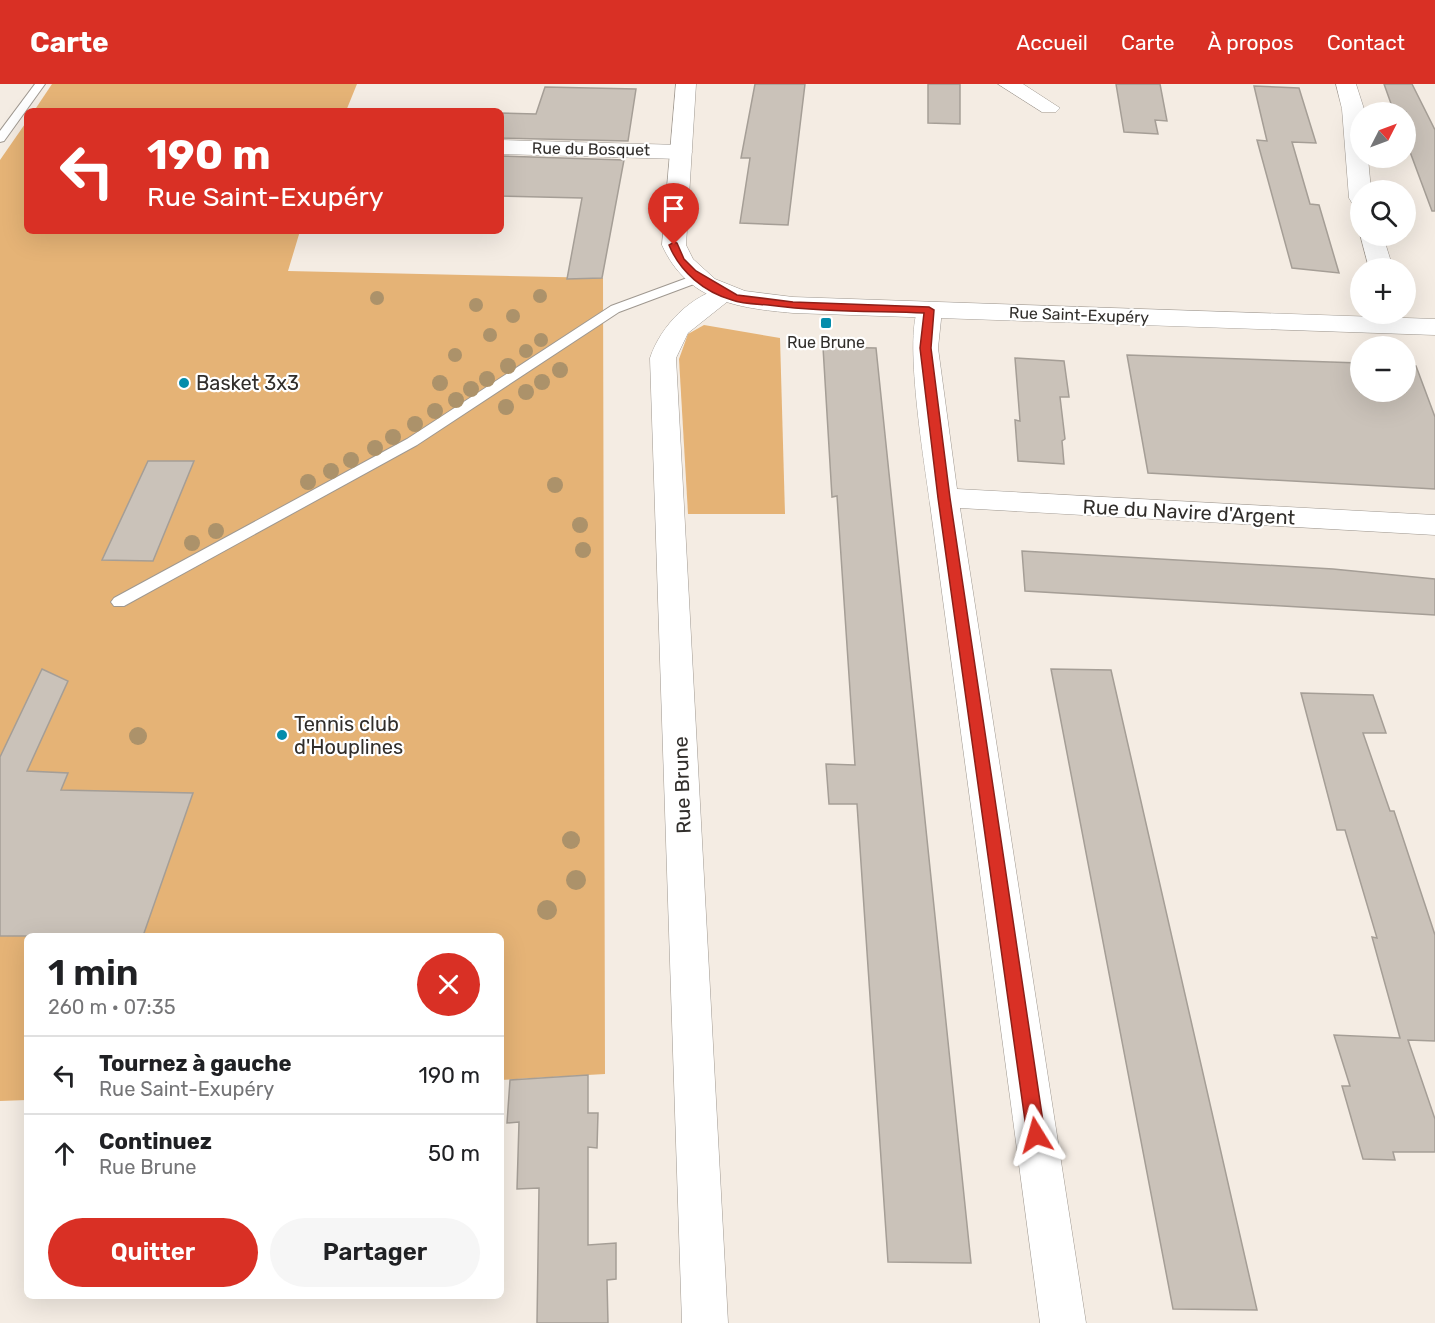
<!DOCTYPE html>
<html lang="fr">
<meta charset="utf-8">
<style>
body{margin:0;font-family:Rubik,sans-serif;background:#f6f6f6;color:#202124;height:100vh;display:flex;flex-direction:column;font-size:22px;white-space:nowrap}
*{box-sizing:border-box;margin:0}
p{font-size:20px;color:#757577}
.icon{flex:none;width:33px;height:33px;fill:none;stroke:currentColor;stroke-width:2;stroke-linecap:round;stroke-linejoin:round}
.map{position:relative;flex:1;overflow:hidden}
.sheet{position:absolute;left:24px;top:849px;width:480px;height:366px;display:flex;flex-direction:column;background:#fff;border-radius:9px;box-shadow:0 6px 24px #0002}
.sheet>*{flex:none}
.hud{position:absolute;left:24px;top:24px;width:480px;height:126px;border-radius:9px;box-shadow:0 6px 24px #0002;background:#d93025;color:#fff;overflow:hidden}
.needle{width:39px;rotate:48deg}
.fabs{position:absolute;left:1350px;top:18px;display:grid;gap:12px}
.fabs a{display:grid;place-items:center;width:66px;height:66px;border-radius:50%;background:#fff;box-shadow:0 6px 24px #0002;font-size:30px}
.pin{position:absolute;display:grid;place-items:center;width:51px;height:51px;color:#fff;margin:-62px -26px;border-radius:50% 50% 50% 0;rotate:-45deg;box-shadow:0 0 6px #0007}
.pin .icon{rotate:45deg}
.me{position:absolute;width:66px;margin:-33px;rotate:352deg;stroke-linejoin:round;filter:drop-shadow(0 0 4px #0008)}
.turn{display:flex;align-items:center;gap:21px;height:126px;padding:0 24px;font-size:27px}
.turn .icon{width:78px;height:78px;stroke-width:2.5}
.turn b{display:block;font-size:42px;line-height:51px}
.round{display:grid;place-items:center;flex:none;width:63px;height:63px;border-radius:32px;background:#f6f6f6}
.headline{display:flex;align-items:center;justify-content:space-between;height:102px;padding:0 24px}
h1{font-size:36px;font-weight:600;line-height:45px}
.cta{display:flex;gap:12px;margin-top:auto;padding:12px 24px}
.cta a{flex:1;height:69px;border-radius:36px;background:#d93025;color:#fff;font-size:24px;font-weight:600;line-height:69px;text-align:center}
.cta a+a{background:#f6f6f6;color:#202124}
ul{padding:0;list-style:none}
li{display:flex;align-items:center;gap:18px;height:78px;padding:0 24px;border-top:2px solid #e0e0e0}
li div{flex:1}
li b{display:block;font-size:22px}
li em{font-style:normal}
header{display:flex;align-items:center;gap:36px;box-sizing:border-box;height:84px;padding:0 30px;background:#d93025;color:#fff}
header strong{font-size:28px}
nav{display:flex;gap:33px;margin-inline-start:auto;font-size:21px}
.map>svg:first-child{display:block}
.green{fill:#e5b376}
.building{fill:#cac2b9;stroke:#a59e96;stroke-width:1.5}
.lines{fill:none;stroke-linecap:round;stroke-linejoin:round}
.service-casing{stroke:#9f9890;stroke-width:2}
.minor-casing{stroke:#9f9890;stroke-width:1}
.tertiary-casing{stroke:#9f9890;stroke-width:1}
.service{fill:#fff;fill-rule:evenodd}
.minor{fill:#fff;fill-rule:evenodd}
.tertiary{fill:#fff;fill-rule:evenodd}
.tree{fill:#ac926a}
.route{fill:#d93025;stroke:#8d1f18;stroke-width:1.5}
.poi-dot{fill:#048cab;stroke:#fff;stroke-width:2}
.labels{text-anchor:middle;dominant-baseline:central;stroke-width:4.5;stroke-linejoin:round;paint-order:stroke}
.far-street-label{font-size:16px;fill:#312e2b;stroke:#fff}
.far-poi-label{font-size:16px;fill:#312e2b;stroke:#fff}
.poi-label{font-size:20px;fill:#312e2b;stroke:#fff;text-anchor:start}
.street-label{font-size:20px;fill:#312e2b;stroke:#fff}
</style>
<header>
<strong>Carte</strong>
<nav><a>Accueil</a><a>Carte</a><a>À propos</a><a>Contact</a></nav>
</header>
<div class="map">
<svg width="1435" height="1239" viewBox="0 0 1435 1239">
<rect width="100%" height="100%" fill="#f4ece3"/>
<g class="green">
<path d="M52,0H357L346,27H34Z"/>
<path d="M27,37V147H300L288,187L603,194L605,990L501,996V852H27V1016L0,1017V76Z"/>
<path d="M704,241L780,254L785,430H688L679,275L688,250Z"/>
</g>
<g class="building">
<path d="M755,0H805L788,141L740,139L750,74H741Z"/>
<path d="M928,0H960V40L928,39Z"/>
<path d="M1116,0H1160L1167,37L1155,36L1158,50L1124,48Z"/>
<path d="M1384,0H1412L1435,46V127H1432L1406,57V28H1394Z"/>
<path d="M1254,2L1299,4L1316,59L1292,58L1310,120L1319,121L1339,189L1292,184L1257,56L1267,57Z"/>
<path d="M545,3L636,5L628,57L501,54V29L536,30Z"/>
<path d="M501,72L624,76L602,194L567,195L582,114L501,112Z"/>
<path d="M823,263L876,264L971,1179L888,1178L857,720H829L826,680L855,681L837,412L832,413Z"/>
<path d="M1127,271L1360,279V308H1406V282H1416L1435,333V405L1148,389Z"/>
<path d="M1015,274L1064,277L1069,313H1060L1065,355L1062,357L1064,380L1018,377L1015,336L1020,337Z"/>
<path d="M148,377H194L153,477L102,476Z"/>
<path d="M1022,467L1333,485L1435,495V531L1025,507Z"/>
<path d="M42,585L68,597L27,687L68,689L61,706L193,709L143,852H0V673Z"/>
<path d="M1051,585L1111,586L1257,1226L1173,1225Z"/>
<path d="M1301,609L1373,611L1386,649H1363L1390,727H1394L1435,851V957L1408,956L1435,1035V1068H1393L1395,1076L1363,1075L1342,1002H1350L1334,951L1400,954L1372,853L1377,854L1345,746H1337Z"/>
<path d="M588,991V1029H598L597,1064L588,1063V1161L616,1159V1195L607,1196L608,1239H537L539,1104L517,1105L519,1038L507,1039L510,996Z"/>
</g>
<g class="lines">
<defs>
<g id="service">
<path d="M35,0H45L4,57L0,58V47Z"/>
<path d="M698,190L704,194L702,197L619,228L417,361L124,522H114L111,518L114,514L407,355L611,222Z"/>
</g>
<g id="minor">
<path d="M998,0H1023L1060,24L1056,28H1042Z"/>
<path d="M1336,0H1356L1364,25V28H1360V74H1368L1371,106H1360V121L1352,119L1349,114L1342,25Z"/>
<path d="M501,56L681,61L689,63L692,68L689,73L681,75L501,70Z"/>
<path d="M1360,150L1383,152L1393,184H1369Z"/>
<path d="M725,203L734,205L737,210L688,249L676,274L728,1239H682L650,274C661,241 691,211 725,203Z"/>
<path d="M929,218L938,221L942,226L938,264L957,405L1435,431V451L960,424L1086,1239H1040C1004,966 967,693 930,420C925,382 902,247 920,221Z"/>
</g>
<path id="tertiary" d="M676,0H696L686,161L693,175L715,195L745,207L793,213L1435,235V251L793,229C737,224 687,217 662,161Z"/>
</defs>
<use href="#service" class="service-casing"/>
<use href="#minor" class="minor-casing"/>
<use href="#tertiary" class="tertiary-casing"/>
<use href="#service" class="service"/>
<use href="#minor" class="minor"/>
<use href="#tertiary" class="tertiary"/>
</g>
<g class="tree">
<circle cx="540" cy="212" r="7"/>
<circle cx="377" cy="214" r="7"/>
<circle cx="476" cy="221" r="7"/>
<circle cx="513" cy="232" r="7"/>
<circle cx="490" cy="251" r="7"/>
<circle cx="541" cy="256" r="7"/>
<circle cx="526" cy="267" r="7"/>
<circle cx="455" cy="271" r="7"/>
<circle cx="508" cy="282" r="8"/>
<circle cx="560" cy="286" r="8"/>
<circle cx="487" cy="295" r="8"/>
<circle cx="542" cy="298" r="8"/>
<circle cx="440" cy="299" r="8"/>
<circle cx="471" cy="305" r="8"/>
<circle cx="526" cy="308" r="8"/>
<circle cx="456" cy="316" r="8"/>
<circle cx="506" cy="323" r="8"/>
<circle cx="435" cy="327" r="8"/>
<circle cx="415" cy="340" r="8"/>
<circle cx="393" cy="353" r="8"/>
<circle cx="375" cy="364" r="8"/>
<circle cx="351" cy="376" r="8"/>
<circle cx="331" cy="387" r="8"/>
<circle cx="308" cy="398" r="8"/>
<circle cx="555" cy="401" r="8"/>
<circle cx="580" cy="441" r="8"/>
<circle cx="216" cy="447" r="8"/>
<circle cx="192" cy="459" r="8"/>
<circle cx="583" cy="466" r="8"/>
<circle cx="138" cy="652" r="9"/>
<circle cx="571" cy="756" r="9"/>
<circle cx="576" cy="796" r="10"/>
<circle cx="547" cy="826" r="10"/>
</g>
<path class="route" d="M674,158L677,159L684,175L696,187L737,211L793,218L929,223L934,226L931,264L950,414L1045,1051L1042,1057L1036,1059L1030,1057L1027,1051L938,414L920,264L924,229C872,227 820,228 768,221C757,220 743,220 732,216C704,208 680,188 669,161Z"/>
<g class="poi-dot">
<rect x="820" y="233" width="12" height="12" rx="3"/>
<circle cx="184" cy="299" r="6"/>
<circle cx="282" cy="651" r="6"/>
</g>
<g class="labels">
<g class="far-street-label">
<text transform="translate(591 65) rotate(1)">Rue du Bosquet</text>
<text transform="translate(1079 231) rotate(2)">Rue Saint-Exupéry</text>
</g>
<g class="far-poi-label">
<text x="826" y="258">Rue Brune</text>
</g>
<g class="poi-label">
<text x="196" y="299">Basket 3x3</text>
<text x="294" y="640">Tennis club<tspan x="294" dy="23">d'Houplines</tspan></text>
</g>
<g class="street-label">
<text transform="translate(1189 428) rotate(3)">Rue du Navire d'Argent</text>
<text transform="translate(682 701) rotate(-92)">Rue Brune</text>
</g>
</g>
</svg>
<div class="fabs">
<a><svg class="needle" viewBox="-14 -14 28 28"><path d="M0-13l5 13h-10z" fill="#e53935"/><path d="M0 13l5-13h-10z" fill="#757577"/></svg></a>
<a><svg class="icon" aria-label="search" viewBox="0 0 24 24"><circle cx="10" cy="10" r="6"/><path d="M15 15l6 6"/></svg></a>
<a>+</a>
<a>−</a>
</div>
<div class="pin" style="left:674px;top:161px;background:#d93025"><svg class="icon" aria-label="arrive" viewBox="0 0 24 24"><path d="M6 21V4h12l-3 4 3 4H6"/></svg></div>
<svg class="me" style="left:1036px;top:1051px" viewBox="-20 -20 40 40"><path d="M0-17L14 15 0 8-14 15z" fill="#d93025" stroke="#fff" stroke-width="4"/></svg>
<div class="hud">
<div class="turn"><svg class="icon" aria-label="left" viewBox="0 0 24 24"><path d="M17 20v-9H6M10 6l-5 5 5 5"/></svg><div><b>190 m</b>Rue Saint-Exupéry</div></div>
</div>
<section class="sheet">
<div class="headline"><div><h1>1 min</h1><p>260 m · 07:35</p></div><a class="round" style="background:#d93025;color:#fff"><svg class="icon" aria-label="close" viewBox="0 0 24 24"><path d="M6 6l12 12M18 6L6 18"/></svg></a></div>
<ul>
<li><svg class="icon" aria-label="left" viewBox="0 0 24 24"><path d="M17 20v-9H6M10 6l-5 5 5 5"/></svg><div><b>Tournez à gauche</b><p>Rue Saint-Exupéry</p></div><em>190 m</em></li>
<li><svg class="icon" aria-label="ahead" viewBox="0 0 24 24"><path d="M12 20V5M6 11l6-6 6 6"/></svg><div><b>Continuez</b><p>Rue Brune</p></div><em>50 m</em></li>
</ul>
<div class="cta"><a>Quitter</a><a>Partager</a></div>
</section>
</div>
